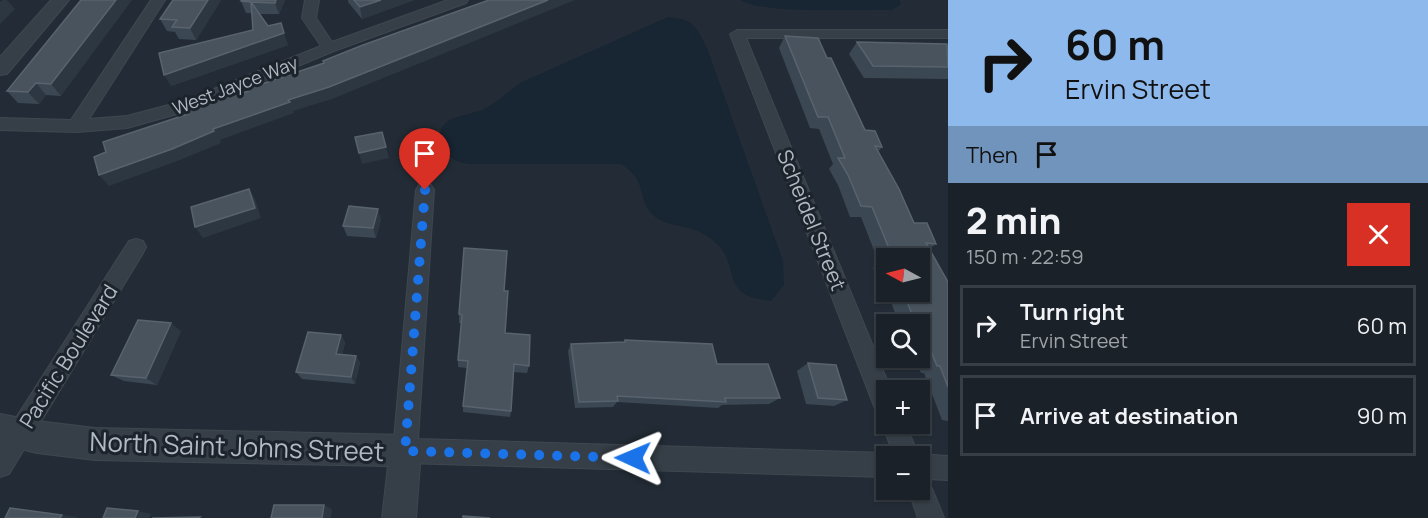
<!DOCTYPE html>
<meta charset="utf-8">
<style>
body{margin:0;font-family:Manrope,sans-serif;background:#232930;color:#f1f3f6;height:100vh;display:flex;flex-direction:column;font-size:22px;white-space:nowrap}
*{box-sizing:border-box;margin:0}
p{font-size:20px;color:#9fa3a8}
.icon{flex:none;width:33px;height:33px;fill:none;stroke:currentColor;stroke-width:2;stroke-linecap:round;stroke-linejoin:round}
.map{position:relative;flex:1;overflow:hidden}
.panel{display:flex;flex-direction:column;background:#1a2128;width:480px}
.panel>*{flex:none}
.hud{background:#8db9ec;color:#111;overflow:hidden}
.needle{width:39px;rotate:277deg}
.buttons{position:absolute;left:876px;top:248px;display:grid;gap:12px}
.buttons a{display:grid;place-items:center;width:54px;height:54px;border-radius:0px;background:#1a2128;box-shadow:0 2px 4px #0004,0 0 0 2px #383e45;font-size:30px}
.pin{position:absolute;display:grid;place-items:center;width:51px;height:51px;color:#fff;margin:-62px -26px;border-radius:50% 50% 50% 0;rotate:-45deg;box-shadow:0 0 6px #0007}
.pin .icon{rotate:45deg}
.me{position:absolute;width:66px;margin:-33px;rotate:271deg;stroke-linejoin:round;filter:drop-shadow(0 0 4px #0008)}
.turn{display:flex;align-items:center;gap:21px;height:126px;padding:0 18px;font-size:27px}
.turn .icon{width:78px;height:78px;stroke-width:2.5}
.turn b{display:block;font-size:42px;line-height:51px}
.then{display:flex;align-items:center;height:57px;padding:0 18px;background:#0003;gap:12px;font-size:22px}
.round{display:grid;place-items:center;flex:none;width:63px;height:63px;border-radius:0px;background:#232930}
.summary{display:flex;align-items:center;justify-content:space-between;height:102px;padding:0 18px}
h1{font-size:36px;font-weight:800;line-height:45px}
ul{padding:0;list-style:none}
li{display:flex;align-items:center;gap:18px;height:81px;margin:0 12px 9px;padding:0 6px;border:3px solid #383e45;border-radius:0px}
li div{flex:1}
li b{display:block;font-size:22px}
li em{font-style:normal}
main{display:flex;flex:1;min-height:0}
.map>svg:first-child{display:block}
.water{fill:#182532}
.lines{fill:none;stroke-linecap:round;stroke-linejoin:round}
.minor-casing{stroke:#3f4750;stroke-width:2}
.tertiary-casing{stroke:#3f4750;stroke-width:2}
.minor{fill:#363e47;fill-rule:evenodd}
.tertiary{fill:#363e47;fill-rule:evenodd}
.wall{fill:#3b4752}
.shaded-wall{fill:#2c3741}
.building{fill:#48535e;stroke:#58636e;stroke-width:1.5}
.route{stroke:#1a73e8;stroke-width:10;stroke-dasharray:0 18}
.labels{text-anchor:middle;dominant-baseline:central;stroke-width:6;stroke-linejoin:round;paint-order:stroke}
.far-street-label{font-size:18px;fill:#b1b9c3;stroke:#1c232b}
.street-label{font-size:21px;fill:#b1b9c3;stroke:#1c232b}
.near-street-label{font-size:26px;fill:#b1b9c3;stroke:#1c232b}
</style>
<main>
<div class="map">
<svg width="948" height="518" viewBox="0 0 948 518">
<rect width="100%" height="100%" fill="#232c36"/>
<g class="water">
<path d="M740,0H900L901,4L892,10C858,9 766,15 740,0Z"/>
<path d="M668,17C694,19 696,26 707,48L783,261L784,285L771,301C719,296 741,269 718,245C695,221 670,231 652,214C636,199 649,181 621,164H469C464,163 456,162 452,158C439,149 434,128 450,120C461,114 475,114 486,108C499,101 510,89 524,81Z"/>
</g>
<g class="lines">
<defs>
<g id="minor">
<path d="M151,0H165L89,119L127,116L184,101L321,46L302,18L305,0H319L316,18L332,42L448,0H468L466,3L334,51L195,109L127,128L76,132L0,130V118L71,120Z"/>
<path d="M737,30H948V38H746L891,390H886V423H905L918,454L948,456V480L928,479L944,518H918L908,489H920V456H895L881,423L884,417L878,414L874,406L730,34Z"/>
<path d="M425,183L431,185L434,190L418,439L886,453L894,456H886V477L405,463L396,460L393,451L416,190L419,185Z"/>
<path d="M136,239L143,241L146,247L143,253L9,474L0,477V443L129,241Z"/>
</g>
<g id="tertiary">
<path d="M51,0H69L7,74L0,75V57Z"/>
<path d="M0,414L37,421L95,428L405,435L416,440L421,451L416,518H382L388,466L95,460L37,453L0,444Z"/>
</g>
</defs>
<use href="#minor" class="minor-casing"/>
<use href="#tertiary" class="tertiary-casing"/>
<use href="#minor" class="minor"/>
<use href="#tertiary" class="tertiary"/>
</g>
<g class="wall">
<path d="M81,0L61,96L46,95L39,104L18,103L7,91Z"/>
<path d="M221,0L196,40L179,39L175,32L167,31L160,19Z"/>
<path d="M285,0L279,14H259L268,26L288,45L171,86L253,30L252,13H246L241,1Z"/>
<path d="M348,0H414L362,19L348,2Z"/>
<path d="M785,36L827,58L865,130L882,147L878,152L914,223L936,244L929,249L948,282V421L942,420L924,373H921L915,357H920V324H899L887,291H920L886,258V291V289H883L873,268L879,263L861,217H850L838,185L829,169L833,164L819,129L810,128L779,48Z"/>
<path d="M857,42L948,45V79L864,78L849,54Z"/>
<path d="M381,219L376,238L347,236L343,226Z"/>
<path d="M504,291L505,333L529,366L527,373L514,372L511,411L510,417L463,412V406L467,368L458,367V360L462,323H459V314Z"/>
<path d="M181,331L157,385L124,381L111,375Z"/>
<path d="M341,335L345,343L342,354L356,356L360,363L355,384L302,379L296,372Z"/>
<path d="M625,340L717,364L780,398L769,404L722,405L718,408L617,402L613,407L575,408L568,351L571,344L623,342Z"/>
<path d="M808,363L847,400L834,406L806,404L797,371Z"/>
</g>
<g class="shaded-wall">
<path d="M3,0H7L15,9L0,24V2Z"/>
<path d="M116,0H132L61,96L51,84Z"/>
<path d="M208,0H221L196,40L190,28Z"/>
<path d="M276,0H285L279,14L275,3Z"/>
<path d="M381,0H414L362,19L360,7Z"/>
<path d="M548,0H575L332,99L293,111L294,113L220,140L221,143L180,160L109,186L99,175L288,100Z"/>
<path d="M281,23L288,45L171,86L164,75Z"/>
<path d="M36,83L46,95L39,104L28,92Z"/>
<path d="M386,147L389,158L362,164L359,153Z"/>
<path d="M249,189L255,199L261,218L203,238L195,227Z"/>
<path d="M378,209L381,219L376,238L373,228Z"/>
<path d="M171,323L181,331L157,385L146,378Z"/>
<path d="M341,335L345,343L341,361L336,354Z"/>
<path d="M356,356L360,363L355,384L351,377Z"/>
<path d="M324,505L332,509L331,518H322Z"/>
<path d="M138,511L151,514L149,518H135Z"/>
<path d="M62,515L78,517L77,518H60Z"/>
</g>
<g class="building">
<path d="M81,0H116L51,84L36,83L28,92L7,91Z"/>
<path d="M173,0H208L190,28L172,27L177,20L160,19Z"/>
<path d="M242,0H276L275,3L251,2L268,26L281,23L284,33L164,75L159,53L253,30L251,2L241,1Z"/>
<path d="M354,0H381L360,7Z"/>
<path d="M489,0H548L329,87L288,100L290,102L213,129L214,131L172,149L99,175L94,157L106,152L103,142L188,114L187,112L213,101L249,91L247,89L324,63L323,61L363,45Z"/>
<path d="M785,36L818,38L827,58H831L865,130L875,131L882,147L875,146L899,189L914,223H927L936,244L926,243L948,282V387L940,366H937L920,324L918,322H915L903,291H920V258H893L872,207L861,206L848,175L838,158H845L828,117H818Z"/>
<path d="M857,42L947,44L948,67L873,66Z"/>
<path d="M382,132L386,147L359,153L355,137Z"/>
<path d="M249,189L255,208L195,227L191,207Z"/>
<path d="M349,206L378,209L373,228L343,226Z"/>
<path d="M464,248L507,251L504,291H508L505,333L530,335L529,366L514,364L511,411L463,406L468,361L458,360L462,315L459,314Z"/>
<path d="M138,320L171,323L146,378L111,375Z"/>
<path d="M308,332L341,335L336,354L356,356L351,377L296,372Z"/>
<path d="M625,340L712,344L717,364H768L780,398H725L726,402L617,396L618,401L579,402L571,344L625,342Z"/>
<path d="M808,363L836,365L847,400L818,398Z"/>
<path d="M274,505H324L322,518H271Z"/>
<path d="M10,508L62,515L60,518H5Z"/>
<path d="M107,508L138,511L135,518H103Z"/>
<path d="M463,516L490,518H463Z"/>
<path d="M200,517L199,518H152Z"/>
</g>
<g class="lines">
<path class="route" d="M425,190L405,451L633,458"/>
</g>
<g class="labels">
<g class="far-street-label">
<text transform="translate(235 85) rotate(-21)">West Jayce Way</text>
</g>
<g class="street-label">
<text transform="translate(812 220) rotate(68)">Scheidel Street</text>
<text transform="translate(68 356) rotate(-58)">Pacific Boulevard</text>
</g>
<g class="near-street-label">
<text transform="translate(237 446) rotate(2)">North Saint Johns Street</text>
</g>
</g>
</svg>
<div class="buttons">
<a><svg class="needle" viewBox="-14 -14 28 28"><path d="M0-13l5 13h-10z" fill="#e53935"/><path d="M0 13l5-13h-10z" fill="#9fa3a8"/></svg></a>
<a><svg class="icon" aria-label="search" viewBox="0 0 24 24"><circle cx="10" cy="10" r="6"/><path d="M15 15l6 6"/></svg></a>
<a>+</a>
<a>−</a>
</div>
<div class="pin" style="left:425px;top:190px;background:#d93025"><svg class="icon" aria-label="arrive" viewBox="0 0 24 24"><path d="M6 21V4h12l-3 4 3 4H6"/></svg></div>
<svg class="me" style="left:633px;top:458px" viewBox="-20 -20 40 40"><path d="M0-17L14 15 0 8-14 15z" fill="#1a73e8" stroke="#fff" stroke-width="4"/></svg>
</div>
<section class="panel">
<div class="hud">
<div class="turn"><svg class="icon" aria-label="right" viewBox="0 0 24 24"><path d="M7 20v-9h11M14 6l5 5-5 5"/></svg><div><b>60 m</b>Ervin Street</div></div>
<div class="then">Then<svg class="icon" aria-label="arrive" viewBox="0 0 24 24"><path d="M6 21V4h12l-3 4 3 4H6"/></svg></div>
</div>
<div class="summary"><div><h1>2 min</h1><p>150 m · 22:59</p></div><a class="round" style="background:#d93025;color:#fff"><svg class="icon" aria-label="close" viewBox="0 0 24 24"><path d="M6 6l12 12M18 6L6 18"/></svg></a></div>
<ul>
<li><svg class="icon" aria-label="right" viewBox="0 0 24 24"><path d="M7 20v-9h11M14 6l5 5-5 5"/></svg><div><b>Turn right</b><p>Ervin Street</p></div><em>60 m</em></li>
<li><svg class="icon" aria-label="arrive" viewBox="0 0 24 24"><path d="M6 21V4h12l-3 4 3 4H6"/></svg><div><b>Arrive at destination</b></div><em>90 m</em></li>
</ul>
</section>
</main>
